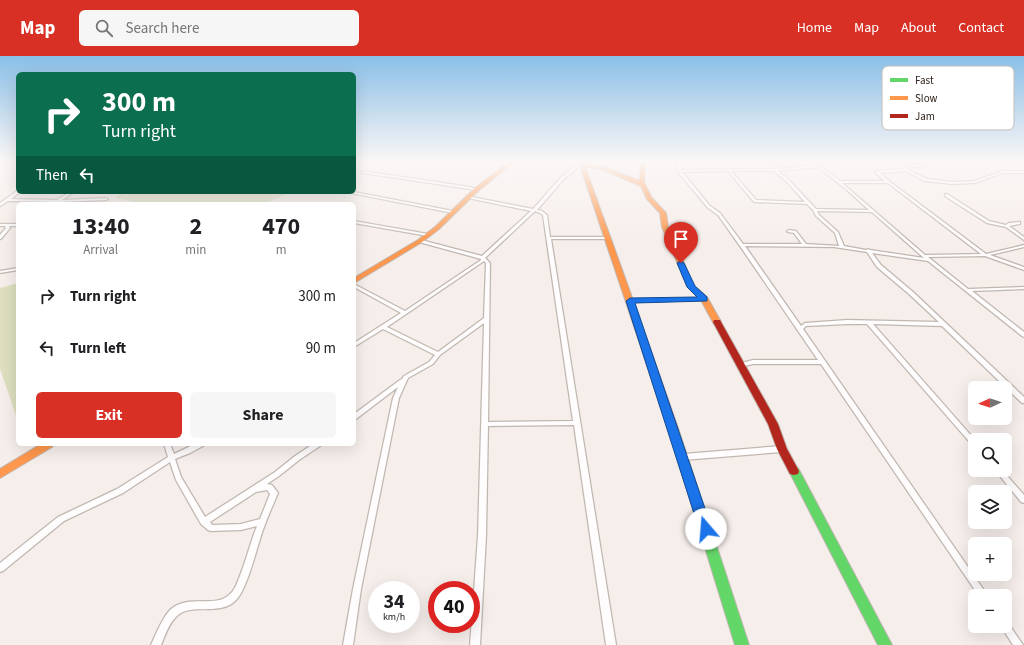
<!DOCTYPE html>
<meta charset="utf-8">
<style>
body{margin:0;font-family:"Source Sans 3",sans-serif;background:#f6f6f6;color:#202124;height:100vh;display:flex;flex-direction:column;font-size:15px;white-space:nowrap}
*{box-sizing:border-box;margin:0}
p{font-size:13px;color:#757577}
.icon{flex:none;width:22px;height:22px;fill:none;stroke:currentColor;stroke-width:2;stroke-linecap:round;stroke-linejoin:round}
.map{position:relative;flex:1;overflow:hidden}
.details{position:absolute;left:16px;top:146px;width:340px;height:244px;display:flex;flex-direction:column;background:#fff;border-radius:6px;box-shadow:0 4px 16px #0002}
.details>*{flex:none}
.guide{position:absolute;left:16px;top:16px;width:340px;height:122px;border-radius:6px;box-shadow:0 4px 16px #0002;background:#0b6e4f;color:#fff;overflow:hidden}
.needle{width:26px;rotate:267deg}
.fabs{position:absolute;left:968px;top:325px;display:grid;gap:8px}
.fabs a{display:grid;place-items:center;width:44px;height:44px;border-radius:6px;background:#fff;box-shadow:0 4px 16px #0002;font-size:20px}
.speed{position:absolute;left:368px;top:525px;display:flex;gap:8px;font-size:20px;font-weight:700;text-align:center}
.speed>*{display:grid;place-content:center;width:52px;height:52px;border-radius:50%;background:#fff;box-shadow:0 4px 16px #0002;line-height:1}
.speed small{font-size:10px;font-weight:400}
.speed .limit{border:6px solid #d22;background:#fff;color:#111}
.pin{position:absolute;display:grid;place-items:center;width:34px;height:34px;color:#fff;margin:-41px -17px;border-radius:50% 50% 50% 0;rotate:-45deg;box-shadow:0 0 4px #0007}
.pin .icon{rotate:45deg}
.me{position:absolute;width:44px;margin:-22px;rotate:342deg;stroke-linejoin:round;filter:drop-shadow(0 0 3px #0008)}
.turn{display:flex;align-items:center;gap:14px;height:84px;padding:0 20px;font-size:18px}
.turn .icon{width:52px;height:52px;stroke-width:2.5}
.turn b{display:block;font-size:28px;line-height:34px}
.then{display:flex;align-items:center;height:38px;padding:0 20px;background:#0003;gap:8px;font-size:15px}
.eta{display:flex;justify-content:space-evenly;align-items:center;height:68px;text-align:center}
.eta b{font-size:24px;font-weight:700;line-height:28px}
.cta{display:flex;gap:8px;margin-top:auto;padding:8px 20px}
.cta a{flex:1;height:46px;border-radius:6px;background:#d93025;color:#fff;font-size:16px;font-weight:700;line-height:46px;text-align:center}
.cta a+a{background:#f6f6f6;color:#202124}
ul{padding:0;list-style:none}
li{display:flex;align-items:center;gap:12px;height:52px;padding:0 20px}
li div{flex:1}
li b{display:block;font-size:15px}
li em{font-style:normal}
header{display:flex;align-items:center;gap:24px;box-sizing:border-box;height:56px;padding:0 20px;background:#d93025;color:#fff}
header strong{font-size:19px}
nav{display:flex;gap:22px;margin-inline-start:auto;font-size:14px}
.search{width:280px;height:36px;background:#f6f6f6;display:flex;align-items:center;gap:10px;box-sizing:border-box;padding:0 14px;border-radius:6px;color:#757577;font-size:15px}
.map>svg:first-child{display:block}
.green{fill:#dddfbf}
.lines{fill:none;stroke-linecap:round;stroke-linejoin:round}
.street-casing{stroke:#c0b7b1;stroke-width:2.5}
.fast-casing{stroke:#c0b7b1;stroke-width:2}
.slow-casing{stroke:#c0b7b1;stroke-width:2}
.jam-casing{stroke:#c0b7b1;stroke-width:2}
.street{fill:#fefcfc;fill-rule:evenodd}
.fast{fill:#63d668;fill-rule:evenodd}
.slow{fill:#ff974d;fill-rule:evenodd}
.jam{fill:#b3261e;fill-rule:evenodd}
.route{fill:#1a73e8;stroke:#114b97}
.key{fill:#fff;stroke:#c1bebb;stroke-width:1}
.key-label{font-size:11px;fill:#31251d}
</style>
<header>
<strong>Map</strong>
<div class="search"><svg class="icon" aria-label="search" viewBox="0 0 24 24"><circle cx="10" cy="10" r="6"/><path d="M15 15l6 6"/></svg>Search here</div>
<nav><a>Home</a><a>Map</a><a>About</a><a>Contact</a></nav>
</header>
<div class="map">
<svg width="1024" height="589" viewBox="0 0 1024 589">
<rect width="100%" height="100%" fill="#f6eeea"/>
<g class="green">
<path d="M122,136H291L264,148H139L140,147L116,142Z"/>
<path d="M18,227V365L0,313V232Z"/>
</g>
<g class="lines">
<defs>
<g id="street">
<path d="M676,106H680L681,114L775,113H777L768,106H772L780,113L815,109L811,106H815L840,125H885L876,117V115L904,113L906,109H922L923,110L921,111H908L907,114L927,123L952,126L974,125L1003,115H1024V117H1003L974,127L952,128L925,125L905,115L880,117L889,125L986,198L1024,189V191L990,199L1024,211V214L985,200L928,201L968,233L1024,231V233L972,235L1024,276V281L1022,280L928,205L872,197L881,209L913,236L1024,341V347H1022L942,270L873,268L975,384V391L973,390L867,268H847L806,270L803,273L988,540H979L821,308H753L740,311L738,310L737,309L738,308L753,304H818L740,190L718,159L708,152L678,116ZM818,111L847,134L869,154L816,153L788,123L778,115ZM728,115L754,146L807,148L813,154L816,160L835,177L839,190L806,188L796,175L789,174L787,175L788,176L794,177L802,188H743L720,157L710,150L682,116ZM731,115H774L786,125L805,146L756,144ZM842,127H888L981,198L925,199ZM817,155L872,156L924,202L870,194L868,193L866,194L844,190L838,176L819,159ZM745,190L834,191L867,196L877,211L909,238L939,266L847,264L805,267L801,270Z"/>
<path d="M581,108L584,109L577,112L564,123L537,154L542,155L547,159L550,181H607L609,182L607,183H551L616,589H606L574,369L488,370L486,480L480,589H470L478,480L484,267L440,299L433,308L408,322L399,342L361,533L353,589H343L353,533L393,342L398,331L356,363H354V358L400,324L402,323L404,320L429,306L435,299L383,273L354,291V287L401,257L354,231V228L405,255L481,204V203L419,186V184H421L482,200L531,155L468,142H467V140L533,153C548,138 561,116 581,108ZM535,155L540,157L543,159L573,365L488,366L490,207L485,202ZM484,205L486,207L484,262L438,296L387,271Z"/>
<path d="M362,115L470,131L478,134L476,135L470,133L363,117H362Z"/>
<path d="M17,135L20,136L11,143L57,144L70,136H74L62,144L106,142L108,143L106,144L59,146L57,148H53L55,146L8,145L0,150V147Z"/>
<path d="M349,136H354L453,155L455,156L453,157L351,137Z"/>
<path d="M945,138H947L989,165L1006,169L1009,167L1020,166V168L1009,170L1024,181V184L1006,171L987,167L945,140Z"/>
<path d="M354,165L428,178L430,179L428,180L354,167Z"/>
<path d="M0,168H18V170H9L10,172L1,183H0V179L6,172L5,170H0Z"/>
<path d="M18,212V214L0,217V215Z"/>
<path d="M704,242L706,243V244L630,246L628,245L630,244Z"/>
<path d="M164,388H170L174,398L195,388H204L203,390L190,397L175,403L181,421L205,461L275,416L295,400L313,388H321L320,390L299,404L279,420L267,428L272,429L278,437C273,449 267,462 263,474C257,490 247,535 235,545C218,561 189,545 175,562C168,569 165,580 161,589H151C155,580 163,561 170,554C188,537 216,553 230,538C236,533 238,524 241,517C247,501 251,485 257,470L241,474L211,475L208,474L201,468L176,424L170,406L123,437L64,465L3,515L0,516V507L58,461L117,433L168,401ZM267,434L270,438L260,463L241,468L212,469L210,466L256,436Z"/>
<path d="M782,390L784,391L785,393L784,395L782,396L683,404L681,403L680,401L681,399L683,398Z"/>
<path d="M995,414H1002L1024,439V447L1021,446Z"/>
<path d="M1005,566L1008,567L1023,589H1013L1001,570H1005Z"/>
</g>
<g id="fast">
<path d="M674,371L677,373L679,375L749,589H735L669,375L671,373Z"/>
<path d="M794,411L798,412L892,589H878L789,415L790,412Z"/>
</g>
<g id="slow">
<path d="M509,106H514L478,135L439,173L422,186L354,227V222L418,184L435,171L474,133Z"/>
<path d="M641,106H645L644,126L651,141L666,157L668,171L694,230L707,241L721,266L720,268H714L701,244L688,231L662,171L660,157L647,143L641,130L601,113L585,111L639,261L635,263L631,261L580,109L582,108L604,111L640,125Z"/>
<path d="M41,388H54L52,391L0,422V413Z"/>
</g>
<g id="jam">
<path d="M632,259H635L639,261L679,375L677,377L674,379L671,377L669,375L631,261Z"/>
<path d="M714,264H720L721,266L778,368L787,393L799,415L798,418L794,419L790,418L777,393L768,368L713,266Z"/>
</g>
</defs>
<use href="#street" class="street-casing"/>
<use href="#fast" class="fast-casing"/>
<use href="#slow" class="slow-casing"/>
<use href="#jam" class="jam-casing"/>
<use href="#street" class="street"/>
<use href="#fast" class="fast"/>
<use href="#slow" class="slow"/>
<use href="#jam" class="jam"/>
</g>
<linearGradient id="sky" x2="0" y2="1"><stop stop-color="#8abfe7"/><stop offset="0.56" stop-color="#fbf7f6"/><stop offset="1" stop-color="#fbf7f6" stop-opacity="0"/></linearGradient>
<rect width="1024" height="188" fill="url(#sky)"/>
<path class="route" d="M681,205L684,207L695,230L707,241V245L635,247L712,473L710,477L706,479L701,477L699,473L626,245L630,242L697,241L687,231L677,207Z"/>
<rect x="882" y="10" width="132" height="64" rx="6" class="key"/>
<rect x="890" y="22" width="18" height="4" fill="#63d668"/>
<rect x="890" y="40" width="18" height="4" fill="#ff974d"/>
<rect x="890" y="58" width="18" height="4" fill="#b3261e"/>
<g class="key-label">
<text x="915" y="28">Fast</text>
<text x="915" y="46">Slow</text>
<text x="915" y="64">Jam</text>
</g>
</svg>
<div class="fabs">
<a><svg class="needle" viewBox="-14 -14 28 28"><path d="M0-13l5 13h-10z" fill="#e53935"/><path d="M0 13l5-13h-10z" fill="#757577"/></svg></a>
<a><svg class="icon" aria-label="search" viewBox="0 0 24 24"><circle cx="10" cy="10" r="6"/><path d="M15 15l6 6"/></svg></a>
<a><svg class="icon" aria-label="layers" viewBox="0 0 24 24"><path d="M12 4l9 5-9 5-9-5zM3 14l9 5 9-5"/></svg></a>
<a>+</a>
<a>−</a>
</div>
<div class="speed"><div>34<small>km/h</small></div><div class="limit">40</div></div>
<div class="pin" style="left:681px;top:207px;background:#d93025"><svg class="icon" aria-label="arrive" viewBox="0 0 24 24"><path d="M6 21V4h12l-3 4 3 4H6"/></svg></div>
<svg class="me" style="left:706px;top:473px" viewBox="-20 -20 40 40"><circle r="19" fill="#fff"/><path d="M0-13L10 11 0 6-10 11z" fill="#1a73e8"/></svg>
<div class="guide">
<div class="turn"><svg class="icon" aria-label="right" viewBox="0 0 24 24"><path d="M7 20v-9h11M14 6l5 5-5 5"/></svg><div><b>300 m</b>Turn right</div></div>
<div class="then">Then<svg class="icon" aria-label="left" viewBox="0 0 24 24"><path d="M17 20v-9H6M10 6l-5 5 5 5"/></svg></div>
</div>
<section class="details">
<div class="eta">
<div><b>13:40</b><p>Arrival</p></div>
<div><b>2</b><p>min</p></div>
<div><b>470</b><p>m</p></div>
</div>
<ul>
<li><svg class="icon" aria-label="right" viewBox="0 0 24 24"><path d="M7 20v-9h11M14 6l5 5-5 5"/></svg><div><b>Turn right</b></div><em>300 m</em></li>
<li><svg class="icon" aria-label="left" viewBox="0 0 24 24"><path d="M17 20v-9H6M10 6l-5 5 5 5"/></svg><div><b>Turn left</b></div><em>90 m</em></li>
</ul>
<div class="cta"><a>Exit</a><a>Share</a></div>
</section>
</div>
